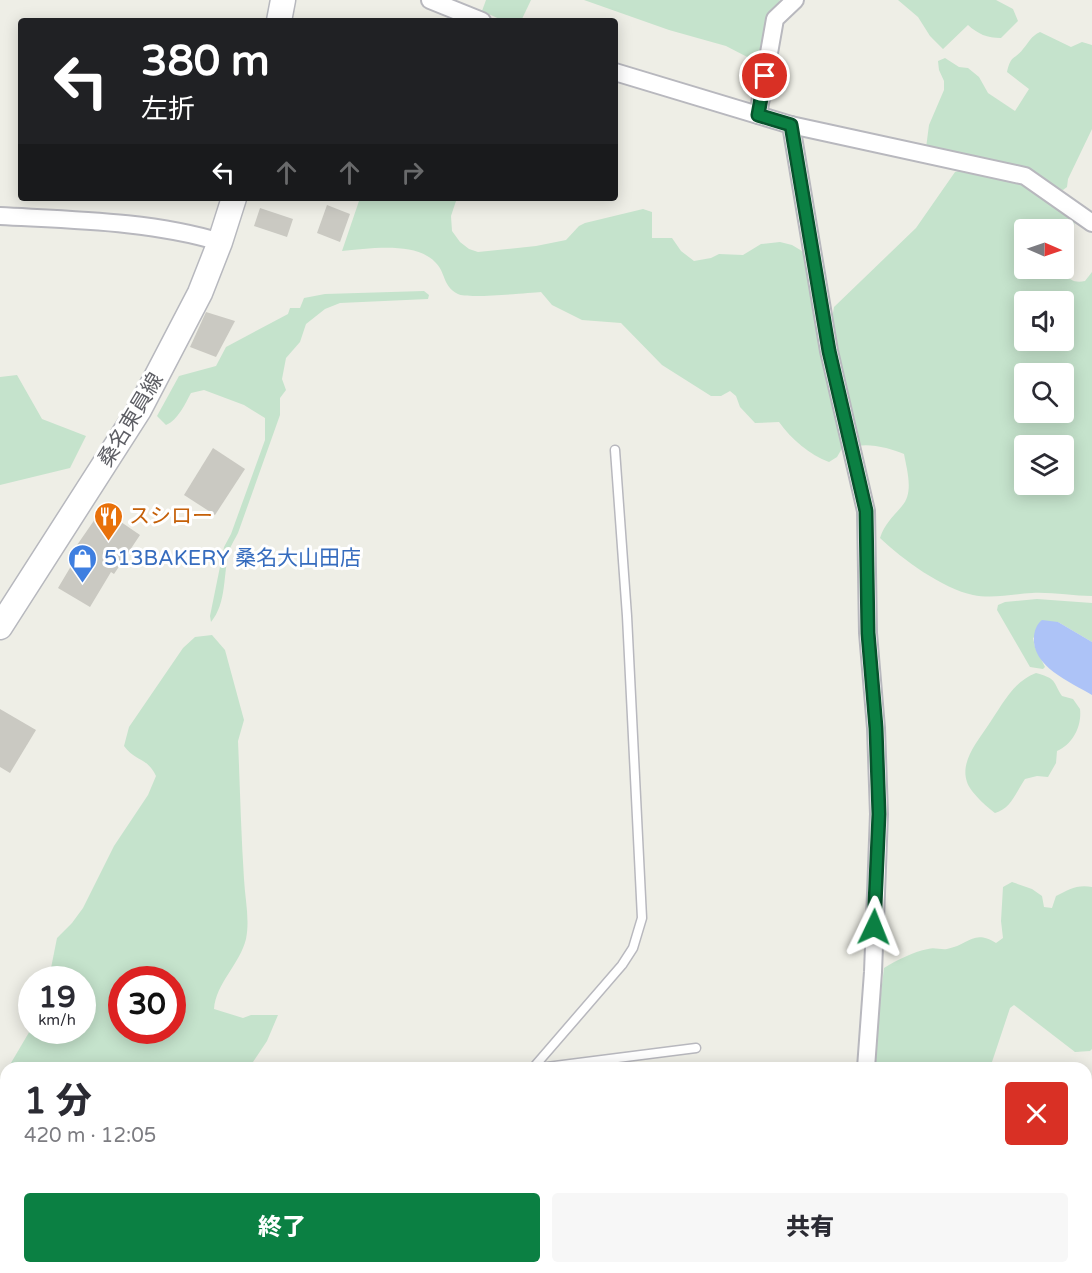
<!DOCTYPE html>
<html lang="ja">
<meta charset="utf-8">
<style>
body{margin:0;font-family:"Varela Round","Noto Sans JP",sans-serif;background:#f7f7f7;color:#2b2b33;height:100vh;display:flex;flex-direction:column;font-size:22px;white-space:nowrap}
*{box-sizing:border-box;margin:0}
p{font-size:20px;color:#7c7c81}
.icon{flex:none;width:33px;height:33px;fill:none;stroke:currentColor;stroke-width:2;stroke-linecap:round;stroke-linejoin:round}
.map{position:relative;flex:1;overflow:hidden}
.side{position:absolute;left:0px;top:1062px;width:1092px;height:212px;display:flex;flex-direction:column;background:#fff;border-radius:18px 18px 0 0;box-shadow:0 3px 15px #0003}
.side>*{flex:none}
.hud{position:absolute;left:18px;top:18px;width:600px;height:183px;border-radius:6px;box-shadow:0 3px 15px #0003;background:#202124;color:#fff;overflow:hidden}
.needle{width:39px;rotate:92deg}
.fabs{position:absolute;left:1014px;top:219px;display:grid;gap:12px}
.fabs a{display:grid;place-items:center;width:60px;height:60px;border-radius:6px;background:#fff;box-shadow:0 3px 15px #0003;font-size:30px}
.speed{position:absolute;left:18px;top:966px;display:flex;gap:12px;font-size:30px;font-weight:700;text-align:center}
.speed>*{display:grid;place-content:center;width:78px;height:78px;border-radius:50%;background:#fff;box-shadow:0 3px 15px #0003;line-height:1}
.speed small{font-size:15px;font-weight:400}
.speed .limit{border:9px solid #d22;background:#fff;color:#111}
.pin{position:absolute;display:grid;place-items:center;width:51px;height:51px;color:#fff;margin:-26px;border:3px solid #fff;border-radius:50%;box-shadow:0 2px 6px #0007}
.me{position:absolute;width:66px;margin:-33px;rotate:2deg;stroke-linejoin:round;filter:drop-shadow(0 0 4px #0008)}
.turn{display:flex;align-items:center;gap:21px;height:126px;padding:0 24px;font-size:27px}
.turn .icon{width:78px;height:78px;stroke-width:2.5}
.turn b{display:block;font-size:42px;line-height:51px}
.lanes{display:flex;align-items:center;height:57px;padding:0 24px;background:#0003;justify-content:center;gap:30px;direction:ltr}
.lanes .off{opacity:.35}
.round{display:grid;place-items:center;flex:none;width:63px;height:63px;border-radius:6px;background:#f7f7f7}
.summary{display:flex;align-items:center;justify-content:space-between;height:102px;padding:0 24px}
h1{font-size:36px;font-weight:800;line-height:45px}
.button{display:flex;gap:12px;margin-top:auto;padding:12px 24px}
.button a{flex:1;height:69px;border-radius:6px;background:#0b8043;color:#fff;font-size:24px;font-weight:800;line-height:69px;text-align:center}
.button a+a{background:#f7f7f7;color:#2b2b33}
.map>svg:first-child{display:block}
.green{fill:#c5e3cc;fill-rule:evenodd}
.water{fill:#adc3f7}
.building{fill:#cac9c2}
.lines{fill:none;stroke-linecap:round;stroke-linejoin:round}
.service-casing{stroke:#b8b8be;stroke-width:11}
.minor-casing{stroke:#b8b8be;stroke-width:20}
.secondary-casing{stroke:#b7b8be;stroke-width:27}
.service{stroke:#fff;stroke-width:8}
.minor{stroke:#fff;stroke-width:16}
.secondary{stroke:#fff;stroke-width:24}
.route-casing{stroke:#07532c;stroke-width:15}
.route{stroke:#0b8043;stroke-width:10}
.labels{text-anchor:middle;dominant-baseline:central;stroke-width:6;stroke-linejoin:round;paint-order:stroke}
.street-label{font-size:21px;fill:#5d5e64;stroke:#fff}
.food-label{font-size:21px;fill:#c56008;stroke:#fff;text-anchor:start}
.shop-label{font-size:21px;fill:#366cbe;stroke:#fff;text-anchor:start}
</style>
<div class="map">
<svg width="1092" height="1273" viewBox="0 0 1092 1273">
<rect width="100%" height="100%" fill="#eeeee6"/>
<g class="green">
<path d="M486,0H531L521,21H504L482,11Z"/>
<path d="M584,0H780L774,10L767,36L755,61L726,46L669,30Z"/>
<path d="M898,0H996L1013,9L1018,21L1001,38C987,38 978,34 968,25L943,49L930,36L918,17Z"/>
<path d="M1040,32L1071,47L1082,42L1092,45V129L1068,179L1067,187L1063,190L1057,189L926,148L929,125L944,90V81L939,70L938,61L945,58L959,67L968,68L979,77L988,93L1015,111L1029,89L1007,72C1011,54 1015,60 1023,49C1030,41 1030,37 1040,32Z"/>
<path d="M962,170L1021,181L1075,218L1074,227L1064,243V230H1024V268C1034,269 1046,267 1055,269C1068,271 1067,285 1085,281L1092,272V596C1072,596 1052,592 1032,593C1013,594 992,599 973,595C943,589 902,559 880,538C885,523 893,517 902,506C914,493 907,470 904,454C893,449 870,443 858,446L830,329L834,307L916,228L955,172ZM1024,302H1064V340H1024ZM1024,374H1064V412H1024ZM1024,446H1064V484H1024Z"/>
<path d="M360,198H457L451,216L452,231L460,242L469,249L478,252L536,246L566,240L579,226L585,223L643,209L652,212V238H672L681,251L694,261L711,258L719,254L743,255L761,244L780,242L792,245L807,254L844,445L837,457L829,462C810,455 791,439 779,422L755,423L740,407L736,396L730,391L721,396H711L662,365L621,323L582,320L552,305L541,292C527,293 467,299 458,294C442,286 446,272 435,262C415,241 368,249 342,251Z"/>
<path d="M424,291L429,295L428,299L340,303L325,309L306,324L300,342L286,358L282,379L286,390L280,398V415L238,533C235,539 231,545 229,551C223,574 227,603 211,622L210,616L224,547L231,534L265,440V418L244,405L204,390L191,393C185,404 178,420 166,425L157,416L179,376L216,366L226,347L288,314L290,308H300L304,298L325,294Z"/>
<path d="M17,375L42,419L86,436L70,468L0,485V377Z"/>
<path d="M1037,599L1092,603V642L1058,622L1033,638L1035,647L1045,667L1043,669L1030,667L997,610L998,605L1005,602Z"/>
<path d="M212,635L225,650L244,720L238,741C240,787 241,833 244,879C245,899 250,919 246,939C240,964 216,983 214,1009L243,1018L251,1015H278L267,1041L249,1068H8L31,1029L82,1030V980L46,979L50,973L57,938L72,923L83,908L114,846L148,795L156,776C147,757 136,762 124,746L129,727L183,648L195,637ZM122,980H172V1030H122Z"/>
<path d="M1036,673C1057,679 1052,680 1062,696L1073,699L1080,709C1082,726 1073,744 1057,751L1056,763L1048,777L1037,776L1025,779C1016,792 1011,809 995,813C987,807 970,792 967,782C960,762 977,742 987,727C1002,706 1012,682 1036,673Z"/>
<path d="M1012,882L1032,889L1042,896L1044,907L1052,908L1056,896C1068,890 1077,884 1092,887V1049L1090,1051L1075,1052L1014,1005L1010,1008L990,1068H872L884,968C897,960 913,952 928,949C934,947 941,950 947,949C969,945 973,929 996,943L1003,938L1001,921L1003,887Z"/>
<path d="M6,1072V1191L0,1190V1081Z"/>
<path d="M632,1268H746L744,1273H632Z"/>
</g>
<path class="water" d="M1042,620L1058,622L1092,642V695C1071,682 1031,667 1034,636C1035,629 1037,624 1042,620Z"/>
<g class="building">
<path d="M327,205L350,214L340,242L317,233Z"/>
<path d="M260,208L293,219L287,237L254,226Z"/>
<path d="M206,312L235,321L216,357L190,347Z"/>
<path d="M213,448L245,469L215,515L184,495Z"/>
<path d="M102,509L140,535L114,574L111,572L90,607L58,588L80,551L75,548Z"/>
<path d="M0,709L36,730L10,773L0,767Z"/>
</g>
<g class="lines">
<defs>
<g id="service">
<path d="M533,1068L622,965L633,948L642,918L627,616L615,450"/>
<path d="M539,1068L696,1048"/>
</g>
<g id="minor">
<path d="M430,0L482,21"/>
<path d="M615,72L791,125L1025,176L1092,223"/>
<path d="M758,115L775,19L795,0"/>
<path d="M791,125L829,351L866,511L868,633L876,728L879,814L873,972L866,1068"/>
<path d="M0,216C71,220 152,221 220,242"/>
<path d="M489,1268L547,1273"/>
<path d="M883,1268L886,1273"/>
<path d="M204,1273L220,1268"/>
</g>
<g id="secondary">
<path d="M279,21L283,0"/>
<path d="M0,627L139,410L200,293L220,242L234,198"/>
</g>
</defs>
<use href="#service" class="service-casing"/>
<use href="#minor" class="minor-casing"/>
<use href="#secondary" class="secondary-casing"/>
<use href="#service" class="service"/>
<use href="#minor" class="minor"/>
<use href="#secondary" class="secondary"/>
</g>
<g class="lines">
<defs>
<path id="route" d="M765,76L758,115L791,125L829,351L866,511L868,633L876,728L879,814L874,927"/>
</defs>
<use href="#route" class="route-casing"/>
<use href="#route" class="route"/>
</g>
<defs>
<symbol id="restaurant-pin" viewBox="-11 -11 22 30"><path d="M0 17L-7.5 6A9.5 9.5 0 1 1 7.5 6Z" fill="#e8710a" stroke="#fff"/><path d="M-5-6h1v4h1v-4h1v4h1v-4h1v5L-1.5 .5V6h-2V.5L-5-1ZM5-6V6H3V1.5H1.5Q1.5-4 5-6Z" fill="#fff"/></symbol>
<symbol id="shop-pin" viewBox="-11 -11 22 30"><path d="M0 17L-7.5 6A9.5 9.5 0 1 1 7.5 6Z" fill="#3f7fe0" stroke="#fff"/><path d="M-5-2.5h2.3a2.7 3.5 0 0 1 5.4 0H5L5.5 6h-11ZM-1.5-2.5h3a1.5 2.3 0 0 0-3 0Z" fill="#fff"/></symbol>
</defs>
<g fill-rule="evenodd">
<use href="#restaurant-pin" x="92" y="500" width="33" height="45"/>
<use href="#shop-pin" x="66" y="542" width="33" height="45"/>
</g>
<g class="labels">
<g class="street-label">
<text transform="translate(131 420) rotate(-59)">桑名東員線</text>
</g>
<g class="food-label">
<text x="129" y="516">スシロー</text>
</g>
<g class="shop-label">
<text x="104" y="558">513BAKERY 桑名大山田店</text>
</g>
</g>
</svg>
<div class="fabs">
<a><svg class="needle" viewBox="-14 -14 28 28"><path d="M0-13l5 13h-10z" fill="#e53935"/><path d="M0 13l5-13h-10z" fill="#7c7c81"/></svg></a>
<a><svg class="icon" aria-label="sound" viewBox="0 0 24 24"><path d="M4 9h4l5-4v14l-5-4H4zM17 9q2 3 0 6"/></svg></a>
<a><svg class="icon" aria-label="search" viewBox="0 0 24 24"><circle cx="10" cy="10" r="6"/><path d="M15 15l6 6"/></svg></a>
<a><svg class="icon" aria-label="layers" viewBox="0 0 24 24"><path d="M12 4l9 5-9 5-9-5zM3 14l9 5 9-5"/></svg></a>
</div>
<div class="speed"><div>19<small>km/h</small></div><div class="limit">30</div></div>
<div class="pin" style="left:765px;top:76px;background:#d93025"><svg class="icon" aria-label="arrive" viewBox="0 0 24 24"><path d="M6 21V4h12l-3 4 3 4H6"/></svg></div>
<svg class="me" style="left:874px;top:927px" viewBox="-20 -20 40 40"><path d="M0-17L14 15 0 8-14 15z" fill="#0b8043" stroke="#fff" stroke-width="4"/></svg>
<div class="hud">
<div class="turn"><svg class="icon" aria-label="left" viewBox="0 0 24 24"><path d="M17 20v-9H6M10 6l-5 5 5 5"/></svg><div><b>380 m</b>左折</div></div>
<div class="lanes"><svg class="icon" aria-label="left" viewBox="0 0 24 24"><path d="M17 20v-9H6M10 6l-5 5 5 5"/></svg><svg class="icon off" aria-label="ahead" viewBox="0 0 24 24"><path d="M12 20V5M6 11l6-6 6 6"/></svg><svg class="icon off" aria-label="ahead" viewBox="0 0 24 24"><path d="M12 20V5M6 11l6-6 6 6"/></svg><svg class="icon off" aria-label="right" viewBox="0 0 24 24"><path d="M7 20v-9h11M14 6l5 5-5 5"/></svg></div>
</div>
<section class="side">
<div class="summary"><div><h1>1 分</h1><p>420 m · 12:05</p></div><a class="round" style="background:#d93025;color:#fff"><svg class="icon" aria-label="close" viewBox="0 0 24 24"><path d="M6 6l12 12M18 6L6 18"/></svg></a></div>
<div class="button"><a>終了</a><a>共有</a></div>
</section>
</div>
